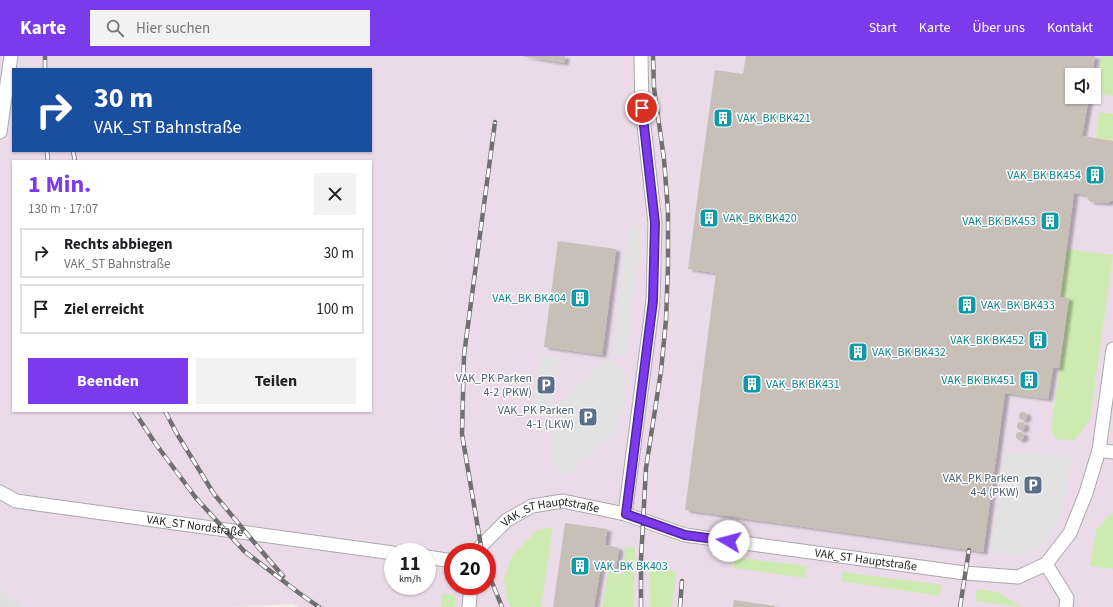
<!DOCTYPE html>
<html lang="de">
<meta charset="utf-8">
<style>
body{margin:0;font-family:"Source Sans 3",sans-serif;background:#f2f2f2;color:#202124;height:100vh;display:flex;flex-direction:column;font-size:15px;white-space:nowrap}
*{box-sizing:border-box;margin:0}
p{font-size:13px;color:#757577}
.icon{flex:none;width:22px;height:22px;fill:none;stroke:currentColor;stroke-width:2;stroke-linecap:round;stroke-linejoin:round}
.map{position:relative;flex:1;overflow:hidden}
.panel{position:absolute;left:12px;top:104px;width:360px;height:252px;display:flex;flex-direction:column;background:#fff;border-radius:0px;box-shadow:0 1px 3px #0004}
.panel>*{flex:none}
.guide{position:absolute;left:12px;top:12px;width:360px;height:84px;border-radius:0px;box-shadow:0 1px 3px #0004;background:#1a4fa0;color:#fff;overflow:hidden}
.fabs{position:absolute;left:1065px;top:12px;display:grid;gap:8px}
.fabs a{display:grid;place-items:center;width:36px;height:36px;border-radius:0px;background:#fff;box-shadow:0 1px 3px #0004;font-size:20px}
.speed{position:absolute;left:384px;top:487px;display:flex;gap:8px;font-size:20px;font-weight:700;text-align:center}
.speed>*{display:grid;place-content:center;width:52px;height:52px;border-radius:50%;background:#fff;box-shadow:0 1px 3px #0004;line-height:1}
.speed small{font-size:10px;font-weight:400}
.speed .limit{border:6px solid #d22;background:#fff;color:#111}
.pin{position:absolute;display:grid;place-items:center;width:34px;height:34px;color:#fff;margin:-17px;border:2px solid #fff;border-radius:50%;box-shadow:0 1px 4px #0007}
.me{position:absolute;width:44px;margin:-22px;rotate:278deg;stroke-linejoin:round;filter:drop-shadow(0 0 3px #0008)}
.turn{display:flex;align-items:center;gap:14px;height:84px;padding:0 16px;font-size:18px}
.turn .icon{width:52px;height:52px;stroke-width:2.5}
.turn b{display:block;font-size:28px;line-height:34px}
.round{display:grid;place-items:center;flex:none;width:42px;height:42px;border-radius:0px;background:#f2f2f2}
.overview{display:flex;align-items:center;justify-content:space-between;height:68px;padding:0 16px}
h1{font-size:24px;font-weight:700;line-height:30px;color:#7c3aed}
.button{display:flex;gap:8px;margin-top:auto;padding:8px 16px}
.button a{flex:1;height:46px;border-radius:0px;background:#7c3aed;color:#fff;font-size:16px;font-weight:700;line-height:46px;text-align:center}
.button a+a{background:#f2f2f2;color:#202124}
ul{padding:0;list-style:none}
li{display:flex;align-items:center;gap:12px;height:50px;margin:0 8px 6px;padding:0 8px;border:2px solid #e0e0e0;border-radius:0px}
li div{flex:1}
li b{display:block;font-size:15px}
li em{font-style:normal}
header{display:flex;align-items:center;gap:24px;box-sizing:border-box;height:56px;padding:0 20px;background:#7c3aed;color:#fff}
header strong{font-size:19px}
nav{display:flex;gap:22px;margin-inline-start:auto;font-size:14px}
.search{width:280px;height:36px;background:#f2f2f2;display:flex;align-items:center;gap:10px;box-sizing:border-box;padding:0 14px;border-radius:0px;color:#757577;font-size:15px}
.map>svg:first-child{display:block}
.residential{fill:#e0dfdf}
.industrial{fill:#ebdbe8;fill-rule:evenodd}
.grass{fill:#cdebb0}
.parking{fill:#e2e2e2}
.building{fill:#c7bfb8;filter:url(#shadow)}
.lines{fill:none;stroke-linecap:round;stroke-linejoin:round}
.service-casing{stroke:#a9a9a9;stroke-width:15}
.service{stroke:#fff;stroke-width:13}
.rail-casing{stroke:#707070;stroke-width:4.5}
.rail{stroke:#fff;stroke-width:3;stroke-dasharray:9;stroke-linecap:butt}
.route-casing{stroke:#51269a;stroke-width:10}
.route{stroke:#7c3aed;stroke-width:7}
.labels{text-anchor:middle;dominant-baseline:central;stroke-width:3;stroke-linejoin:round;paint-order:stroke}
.culture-label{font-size:12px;fill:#0d838f;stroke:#fff;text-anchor:start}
.service-label{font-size:12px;fill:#4e5e75;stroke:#fff;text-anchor:end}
.street-label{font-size:12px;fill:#222;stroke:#fff}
</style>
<header>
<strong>Karte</strong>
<div class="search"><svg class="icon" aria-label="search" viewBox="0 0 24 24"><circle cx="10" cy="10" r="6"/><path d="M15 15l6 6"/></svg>Hier suchen</div>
<nav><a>Start</a><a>Karte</a><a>Über uns</a><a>Kontakt</a></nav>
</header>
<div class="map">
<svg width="1113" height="551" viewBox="0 0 1113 551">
<defs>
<filter id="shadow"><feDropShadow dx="4.5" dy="2.5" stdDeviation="1" flood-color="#0004"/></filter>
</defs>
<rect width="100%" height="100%" fill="#f2efe9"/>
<path class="residential" d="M0,531L23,551H0Z"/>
<path class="industrial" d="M0,0H1113V551H298L293,548L231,551H23L0,531ZM13,13H371V95H13ZM1072,19H1094V41H1072ZM13,105H371V355H13ZM393,496H427V530H393ZM453,496H487V530H453Z"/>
<g class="grass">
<path d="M1101,0H1113V40L1095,37Z"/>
<path d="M1099,56L1113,58V85L1096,82Z"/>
<path d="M1066,193L1113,199L1090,363L1074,385L1056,383L1051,373L1069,243L1060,241Z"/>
<path d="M1113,456V513L1090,510L1096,474Z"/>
<path d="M553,471L541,551H511L507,543L504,521L513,498L538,474Z"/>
<path d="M625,490L635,492L633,551H602L608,516L623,518Z"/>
<path d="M735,501L807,510L805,522L734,512Z"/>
<path d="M649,504L676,517L672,551H650Z"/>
<path d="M842,516L942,529L940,540L841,525Z"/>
<path d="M977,533L998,536L1021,551L975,545Z"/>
<path d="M441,538L456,539L455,551H441Z"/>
</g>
<g class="parking">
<path d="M629,169L643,171L626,300L612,298Z"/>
<path d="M540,298L559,300L552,361L532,358Z"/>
<path d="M608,301L626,319L619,372L565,422L550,406L557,350Z"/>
<path d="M1004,394L1072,400L1063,457L1048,482L1035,494L1025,498L1016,500L991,496Z"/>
</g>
<g class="building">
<path d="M522,0H565L564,7Z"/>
<path d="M746,0H1095L1092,19H1072V41H1089L1082,80L1113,85V144L1108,147L1090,146L1086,139L1074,137L1060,241L1069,242L1059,312H1053L1048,343L1005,337L983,496L685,454L716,217L688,213L702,107L715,14L743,18Z"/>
<path d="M558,185L616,193L602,299L544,291Z"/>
<circle cx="1023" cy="360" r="4"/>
<circle cx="1021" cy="370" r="4"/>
<circle cx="1020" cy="380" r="4"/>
<path d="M565,467L607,473L605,489L619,492L616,511L601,509L594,551H553Z"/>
<path d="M734,544L775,550V551H733Z"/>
</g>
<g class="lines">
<defs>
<g id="service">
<path d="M0,76L11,0"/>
<path d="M1099,394L1113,396"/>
<path id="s1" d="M0,436L16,445L393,497"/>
<path d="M625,458L653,245L655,167L642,52L641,0"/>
<path id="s2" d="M478,496L480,491L507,464L532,450L563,445L625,458L685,479L965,517L1018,521L1046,508L1070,477L1086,437L1099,394L1113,293"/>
<path d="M427,501L453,505"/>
<path d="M1046,508L1067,542L1066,551"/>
<path d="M469,551L471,530"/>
</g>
</defs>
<use href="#service" class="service-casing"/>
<use href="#service" class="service"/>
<defs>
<g id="rail">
<path d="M45,13V0"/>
<path d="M47,95L48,105"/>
<path d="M73,95L75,105"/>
<path d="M134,355L155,387L196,442L244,495L299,537L319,551"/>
<path d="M165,355L177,378L214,438L258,491L283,520"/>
<path d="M482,496L462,378L464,299L495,66"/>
<path d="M487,514L502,551"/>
<path d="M641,551V504L646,412L661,315L666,264L668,209V155L664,103L654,32L653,0"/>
<path d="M680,551L682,525"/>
<path d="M960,551L969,494"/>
</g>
</defs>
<use href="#rail" class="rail-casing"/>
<use href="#rail" class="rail"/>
</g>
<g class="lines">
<defs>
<path id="route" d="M642,52L655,167L653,245L626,458L685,479L729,485"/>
</defs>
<use href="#route" class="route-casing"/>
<use href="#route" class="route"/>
</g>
<defs>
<symbol id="building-square" viewBox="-11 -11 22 22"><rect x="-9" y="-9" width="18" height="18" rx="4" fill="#0f9aa8" stroke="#fff"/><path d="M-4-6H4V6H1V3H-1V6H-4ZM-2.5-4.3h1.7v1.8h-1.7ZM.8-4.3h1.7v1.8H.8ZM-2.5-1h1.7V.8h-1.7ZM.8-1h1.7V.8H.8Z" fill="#fff"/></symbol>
<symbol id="parking-square" viewBox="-11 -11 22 22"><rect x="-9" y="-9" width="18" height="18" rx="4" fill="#5c6f8a" stroke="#fff"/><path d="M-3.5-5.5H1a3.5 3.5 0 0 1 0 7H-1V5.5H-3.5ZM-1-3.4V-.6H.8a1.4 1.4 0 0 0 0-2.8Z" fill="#fff"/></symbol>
</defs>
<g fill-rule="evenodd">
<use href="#building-square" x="712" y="51" width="22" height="22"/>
<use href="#building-square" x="1084" y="108" width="22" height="22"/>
<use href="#building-square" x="698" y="151" width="22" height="22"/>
<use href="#building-square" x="1039" y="154" width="22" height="22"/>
<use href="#building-square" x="569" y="231" width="22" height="22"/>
<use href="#building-square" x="956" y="238" width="22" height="22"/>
<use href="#building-square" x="1027" y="273" width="22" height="22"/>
<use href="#building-square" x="847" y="285" width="22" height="22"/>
<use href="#building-square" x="1018" y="313" width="22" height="22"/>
<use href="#building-square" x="741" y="317" width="22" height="22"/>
<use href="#parking-square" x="535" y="318" width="22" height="22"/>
<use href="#parking-square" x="577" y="350" width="22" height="22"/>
<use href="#parking-square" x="1022" y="418" width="22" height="22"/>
<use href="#building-square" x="569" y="499" width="22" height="22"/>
</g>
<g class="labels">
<g class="culture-label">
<text x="737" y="62">VAK_BK BK421</text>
<text x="1081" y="119" text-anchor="end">VAK_BK BK454</text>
<text x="723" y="162">VAK_BK BK420</text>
<text x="1036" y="165" text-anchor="end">VAK_BK BK453</text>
<text x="566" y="242" text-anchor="end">VAK_BK BK404</text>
<text x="981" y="249">VAK_BK BK433</text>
<text x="1024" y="284" text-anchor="end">VAK_BK BK452</text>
<text x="872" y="296">VAK_BK BK432</text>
<text x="1015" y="324" text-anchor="end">VAK_BK BK451</text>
<text x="766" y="328">VAK_BK BK431</text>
<text x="594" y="510">VAK_BK BK403</text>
</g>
<g class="service-label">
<text x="532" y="322">VAK_PK Parken<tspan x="532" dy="14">4-2 (PKW)</tspan></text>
<text x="574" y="354">VAK_PK Parken<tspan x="574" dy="14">4-1 (LKW)</tspan></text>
<text x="1019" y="422">VAK_PK Parken<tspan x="1019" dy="14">4-4 (PKW)</tspan></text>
</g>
<g class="street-label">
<text stroke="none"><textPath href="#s2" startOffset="89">VAK_ST Hauptstraße</textPath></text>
<text stroke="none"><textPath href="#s1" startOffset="199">VAK_ST Nordstraße</textPath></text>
<text stroke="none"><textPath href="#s2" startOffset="413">VAK_ST Hauptstraße</textPath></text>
</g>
</g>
</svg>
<div class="fabs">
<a><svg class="icon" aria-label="sound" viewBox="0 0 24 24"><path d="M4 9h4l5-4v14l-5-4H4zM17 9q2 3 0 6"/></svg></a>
</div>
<div class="speed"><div>11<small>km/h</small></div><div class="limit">20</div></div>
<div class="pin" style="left:642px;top:52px;background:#d93025"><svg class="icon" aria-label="arrive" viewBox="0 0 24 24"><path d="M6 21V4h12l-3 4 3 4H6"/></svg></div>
<svg class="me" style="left:729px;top:485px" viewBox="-20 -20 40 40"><circle r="19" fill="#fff"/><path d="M0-13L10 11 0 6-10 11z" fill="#7c3aed"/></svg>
<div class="guide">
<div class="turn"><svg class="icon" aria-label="right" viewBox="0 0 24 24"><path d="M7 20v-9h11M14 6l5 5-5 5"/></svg><div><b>30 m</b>VAK_ST Bahnstraße</div></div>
</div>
<section class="panel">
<div class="overview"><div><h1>1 Min.</h1><p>130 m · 17:07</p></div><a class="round"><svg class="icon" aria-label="close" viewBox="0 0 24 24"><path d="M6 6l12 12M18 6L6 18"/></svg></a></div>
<ul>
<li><svg class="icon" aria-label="right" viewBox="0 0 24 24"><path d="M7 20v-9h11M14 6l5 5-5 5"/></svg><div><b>Rechts abbiegen</b><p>VAK_ST Bahnstraße</p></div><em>30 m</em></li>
<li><svg class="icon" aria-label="arrive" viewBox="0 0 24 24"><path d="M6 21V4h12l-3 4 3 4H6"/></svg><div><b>Ziel erreicht</b></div><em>100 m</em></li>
</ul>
<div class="button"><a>Beenden</a><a>Teilen</a></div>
</section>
</div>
